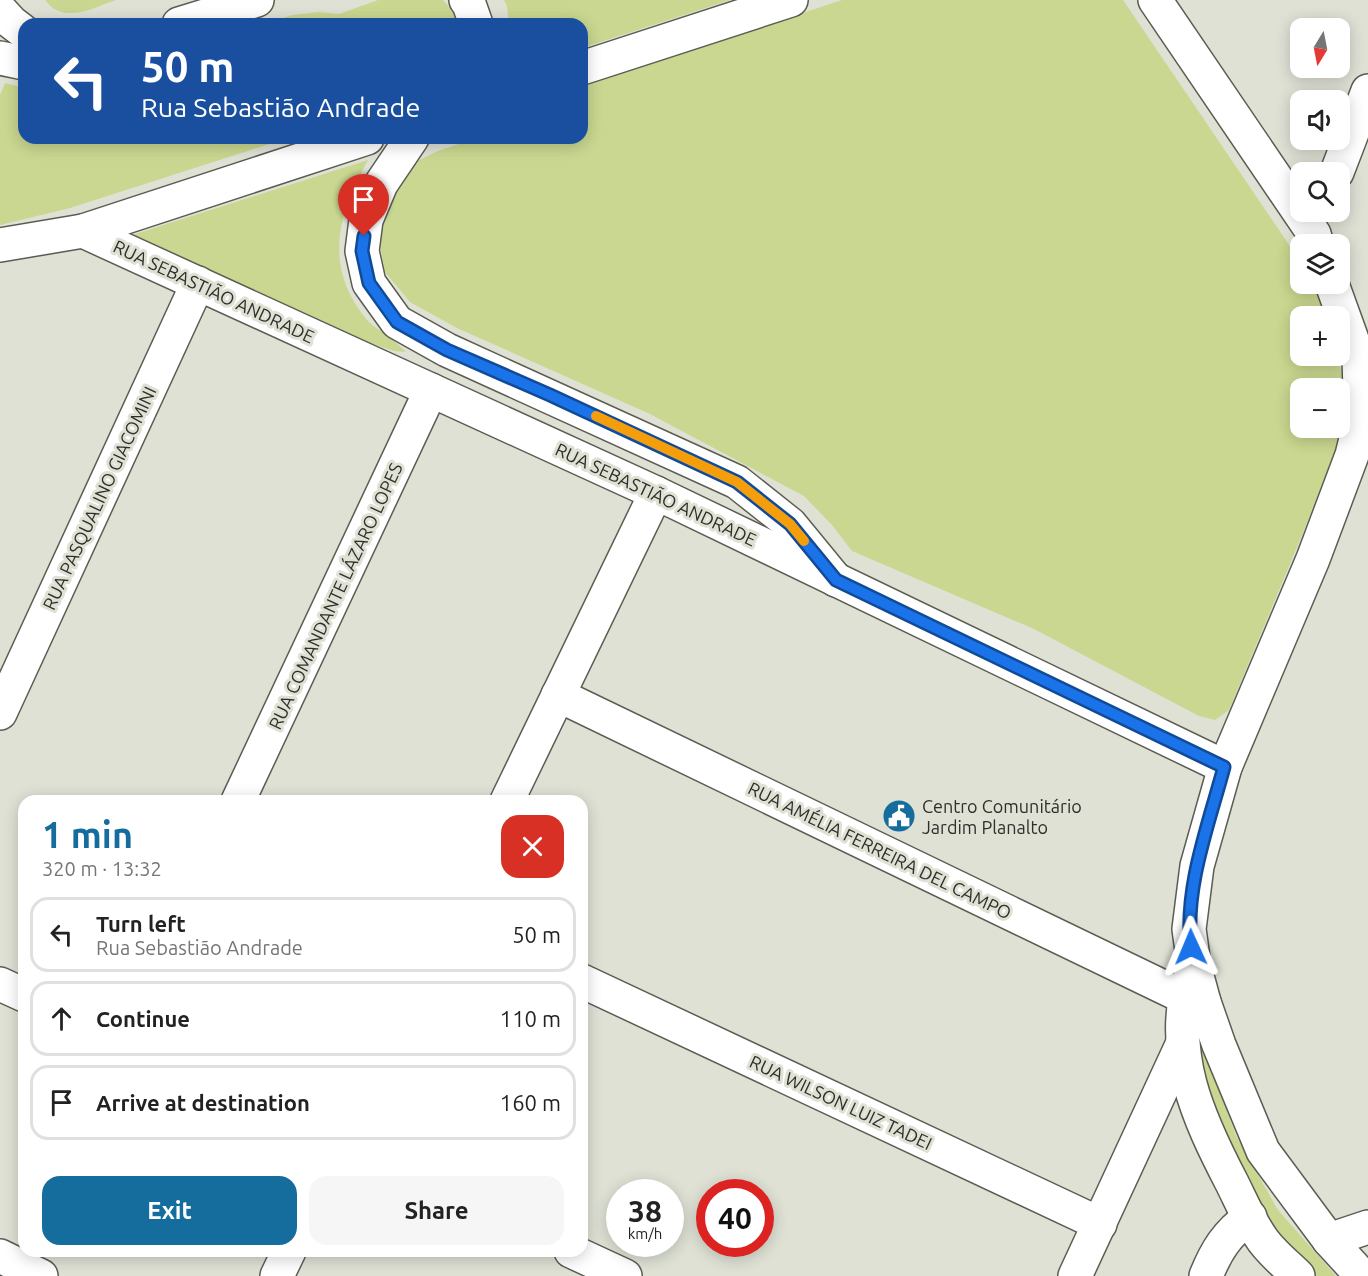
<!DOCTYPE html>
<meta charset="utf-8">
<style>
body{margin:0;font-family:Ubuntu,sans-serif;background:#f6f6f6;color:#222;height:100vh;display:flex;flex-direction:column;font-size:22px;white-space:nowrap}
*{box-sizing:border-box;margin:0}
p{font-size:20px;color:#767676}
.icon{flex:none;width:33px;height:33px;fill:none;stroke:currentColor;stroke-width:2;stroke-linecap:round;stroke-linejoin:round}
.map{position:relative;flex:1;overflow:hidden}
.side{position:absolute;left:18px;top:795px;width:570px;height:462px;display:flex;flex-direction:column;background:#fff;border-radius:18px;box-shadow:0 3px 15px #0003}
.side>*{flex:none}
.banner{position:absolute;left:18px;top:18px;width:570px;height:126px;border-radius:18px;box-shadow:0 3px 15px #0003;background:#1a4fa0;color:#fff;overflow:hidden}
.needle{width:39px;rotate:190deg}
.controls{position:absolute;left:1290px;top:18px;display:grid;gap:12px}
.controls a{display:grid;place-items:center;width:60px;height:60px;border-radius:12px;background:#fff;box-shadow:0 3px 15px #0003;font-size:30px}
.speed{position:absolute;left:606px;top:1179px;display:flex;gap:12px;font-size:30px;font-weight:700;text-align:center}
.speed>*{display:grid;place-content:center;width:78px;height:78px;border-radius:50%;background:#fff;box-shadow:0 3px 15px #0003;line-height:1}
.speed small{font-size:15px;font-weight:400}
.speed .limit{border:9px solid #d22;background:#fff;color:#111}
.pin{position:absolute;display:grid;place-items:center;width:51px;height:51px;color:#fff;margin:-62px -26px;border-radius:50% 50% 50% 0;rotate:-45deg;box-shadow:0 0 6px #0007}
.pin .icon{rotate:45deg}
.me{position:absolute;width:66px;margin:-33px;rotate:359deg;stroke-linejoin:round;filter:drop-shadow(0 0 4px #0008)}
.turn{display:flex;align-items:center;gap:21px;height:126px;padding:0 24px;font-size:27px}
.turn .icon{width:78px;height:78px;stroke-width:2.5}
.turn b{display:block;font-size:42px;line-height:51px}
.round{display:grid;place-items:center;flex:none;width:63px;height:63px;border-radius:18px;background:#f6f6f6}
.overview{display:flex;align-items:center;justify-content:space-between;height:102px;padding:0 24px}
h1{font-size:36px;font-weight:600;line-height:45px;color:#156d9d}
.button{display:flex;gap:12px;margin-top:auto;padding:12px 24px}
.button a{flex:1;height:69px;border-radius:18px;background:#156d9d;color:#fff;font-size:24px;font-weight:600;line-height:69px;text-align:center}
.button a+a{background:#f6f6f6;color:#222}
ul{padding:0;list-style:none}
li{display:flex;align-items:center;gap:18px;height:75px;margin:0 12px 9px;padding:0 12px;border:3px solid #e0e0e0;border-radius:18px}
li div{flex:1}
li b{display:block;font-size:22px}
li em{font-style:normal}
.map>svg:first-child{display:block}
.green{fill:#c9d790}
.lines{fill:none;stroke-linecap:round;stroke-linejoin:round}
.minor-casing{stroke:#5b5d53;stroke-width:36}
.major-casing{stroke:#5b5d53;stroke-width:36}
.minor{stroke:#fff;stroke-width:33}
.major{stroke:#fff;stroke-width:33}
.route-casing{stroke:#114b97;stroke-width:15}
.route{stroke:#1a73e8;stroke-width:10}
.slow{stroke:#f59e0b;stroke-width:10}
.labels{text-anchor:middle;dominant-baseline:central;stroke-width:6;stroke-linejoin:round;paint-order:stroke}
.street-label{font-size:18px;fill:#2e2f2a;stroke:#dee1d4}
.poi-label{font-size:18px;fill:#2e2f2a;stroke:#dee1d4;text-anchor:start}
</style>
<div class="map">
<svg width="1368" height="1276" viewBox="0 0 1368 1276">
<rect width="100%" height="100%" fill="#dee1d4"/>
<g class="green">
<path d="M45,0H116C92,8 64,25 45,0Z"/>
<path d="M378,0H443L452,10L458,24H264L292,15L319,12L339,14Z"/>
<path d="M504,0H730L582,48V24H509L507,6Z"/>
<path d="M842,0H1123L1300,261V284H1315L1320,291L1327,316H1300V356H1337L1342,374L1340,415V388H1300V428H1339L1338,443L1300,540L1229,710L1215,720L1199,716L1034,629L852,551L832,525L804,496L650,414L457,328L410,302L385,272L378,233L392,193L413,163L438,151L476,138H582V87Z"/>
<path d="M5,83L24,88V138H288L70,208L0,225V95Z"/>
<path d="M368,160C337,215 323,267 367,320C372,326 379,329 385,334C393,339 399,346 406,352L394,351L338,332L129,236Z"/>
<path d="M1195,1032L1208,1059L1236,1136L1278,1210L1336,1276H1314L1263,1218L1209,1120Z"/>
</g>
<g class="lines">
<defs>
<g id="minor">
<path d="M1155,0L1314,234L1317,244"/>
<path d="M1337,172L1368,91"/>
<path d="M83,231L656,493L1225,767"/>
<path d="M1332,284L1359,359L1361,419L1352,455L1313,559L1225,767L1197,866L1189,929L1194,965L1204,1002L1219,1045L1263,1151L1329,1240L1362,1276"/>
<path d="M558,695L1184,997L1204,1002"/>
<path d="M0,713L198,283"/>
<path d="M238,801L431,390"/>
<path d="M507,801L656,493"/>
<path d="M1190,978C1168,1052 1198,1118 1232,1183C1241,1201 1249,1220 1260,1236C1269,1251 1286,1264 1298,1276"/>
<path d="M582,981L1100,1224"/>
<path d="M0,984L24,995"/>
<path d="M1329,1240L1368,1227"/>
<path d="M571,1251L625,1276"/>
<path d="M0,1256L41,1276"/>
<path d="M277,1276L289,1251"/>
<path d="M1075,1276L1182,1045"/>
<path d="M1206,1276C1216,1251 1227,1233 1250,1217"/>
</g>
<g id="major">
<path d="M466,0L469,4L476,24"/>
<path d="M0,10L11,22L24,32"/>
<path d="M179,24L257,0"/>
<path d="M0,58L24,63"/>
<path d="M582,68L791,0"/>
<path d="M412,138L381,184L366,220L362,251L369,283L397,322L447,350L737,482L790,524L836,580"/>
<path d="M0,245L83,231L367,138"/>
</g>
</defs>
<use href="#minor" class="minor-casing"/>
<use href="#major" class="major-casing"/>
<use href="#minor" class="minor"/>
<use href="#major" class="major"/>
</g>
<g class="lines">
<defs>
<path id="route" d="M364,236L362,251L369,283L397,322L447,350L550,395L737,482L790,524L836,580L1224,767C1209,823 1184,888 1191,947"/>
</defs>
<use href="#route" class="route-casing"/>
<use href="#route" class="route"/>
<path class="slow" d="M596,416L737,482L790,524L804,541"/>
</g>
<defs>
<symbol id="civic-disc" viewBox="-11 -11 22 22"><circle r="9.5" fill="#156d9d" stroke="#dee1d4"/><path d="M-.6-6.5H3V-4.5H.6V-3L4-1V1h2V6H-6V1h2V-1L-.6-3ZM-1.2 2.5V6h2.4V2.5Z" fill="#fff"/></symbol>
</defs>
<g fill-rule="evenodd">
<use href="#civic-disc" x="880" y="797" width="38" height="38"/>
</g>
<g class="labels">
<g class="street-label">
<text transform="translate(214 291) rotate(25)">RUA SEBASTIÃO ANDRADE</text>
<text transform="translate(656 494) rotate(25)">RUA SEBASTIÃO ANDRADE</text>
<text transform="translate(99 498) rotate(-65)">RUA PASQUALINO GIACOMINI</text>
<text transform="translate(335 596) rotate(-65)">RUA COMANDANTE LÁZARO LOPES</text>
<text transform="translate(880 850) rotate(26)">RUA AMÉLIA FERREIRA DEL CAMPO</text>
<text transform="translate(841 1102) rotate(25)">RUA WILSON LUIZ TADEI</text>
</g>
<g class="poi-label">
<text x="922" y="806">Centro Comunitário<tspan x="922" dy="21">Jardim Planalto</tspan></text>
</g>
</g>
</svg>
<div class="controls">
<a><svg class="needle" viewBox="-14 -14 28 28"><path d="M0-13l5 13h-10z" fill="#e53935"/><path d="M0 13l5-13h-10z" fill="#767676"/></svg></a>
<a><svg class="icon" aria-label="sound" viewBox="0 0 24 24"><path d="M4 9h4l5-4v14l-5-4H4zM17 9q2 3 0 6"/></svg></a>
<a><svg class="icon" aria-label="search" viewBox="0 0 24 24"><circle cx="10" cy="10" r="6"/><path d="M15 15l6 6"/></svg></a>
<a><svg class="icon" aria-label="layers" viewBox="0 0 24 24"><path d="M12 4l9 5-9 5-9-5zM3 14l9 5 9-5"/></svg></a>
<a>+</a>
<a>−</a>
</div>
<div class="speed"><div>38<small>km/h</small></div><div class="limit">40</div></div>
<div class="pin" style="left:364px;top:236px;background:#d93025"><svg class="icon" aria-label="arrive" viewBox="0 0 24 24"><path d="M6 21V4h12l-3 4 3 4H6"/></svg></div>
<svg class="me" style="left:1191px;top:947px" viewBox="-20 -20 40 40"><path d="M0-17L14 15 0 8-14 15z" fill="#1a73e8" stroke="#fff" stroke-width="4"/></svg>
<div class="banner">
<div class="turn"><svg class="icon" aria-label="left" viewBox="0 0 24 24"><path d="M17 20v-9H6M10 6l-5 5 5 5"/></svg><div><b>50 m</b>Rua Sebastião Andrade</div></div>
</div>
<section class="side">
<div class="overview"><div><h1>1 min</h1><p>320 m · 13:32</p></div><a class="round" style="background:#d93025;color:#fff"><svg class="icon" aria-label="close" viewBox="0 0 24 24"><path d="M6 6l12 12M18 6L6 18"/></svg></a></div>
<ul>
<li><svg class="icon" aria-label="left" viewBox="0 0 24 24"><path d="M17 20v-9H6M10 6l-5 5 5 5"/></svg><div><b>Turn left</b><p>Rua Sebastião Andrade</p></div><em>50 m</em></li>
<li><svg class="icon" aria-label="ahead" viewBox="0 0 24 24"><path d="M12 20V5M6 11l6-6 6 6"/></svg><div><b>Continue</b></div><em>110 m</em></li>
<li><svg class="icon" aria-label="arrive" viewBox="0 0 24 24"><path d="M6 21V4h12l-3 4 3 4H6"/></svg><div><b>Arrive at destination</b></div><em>160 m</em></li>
</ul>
<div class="button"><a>Exit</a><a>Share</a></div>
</section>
</div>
